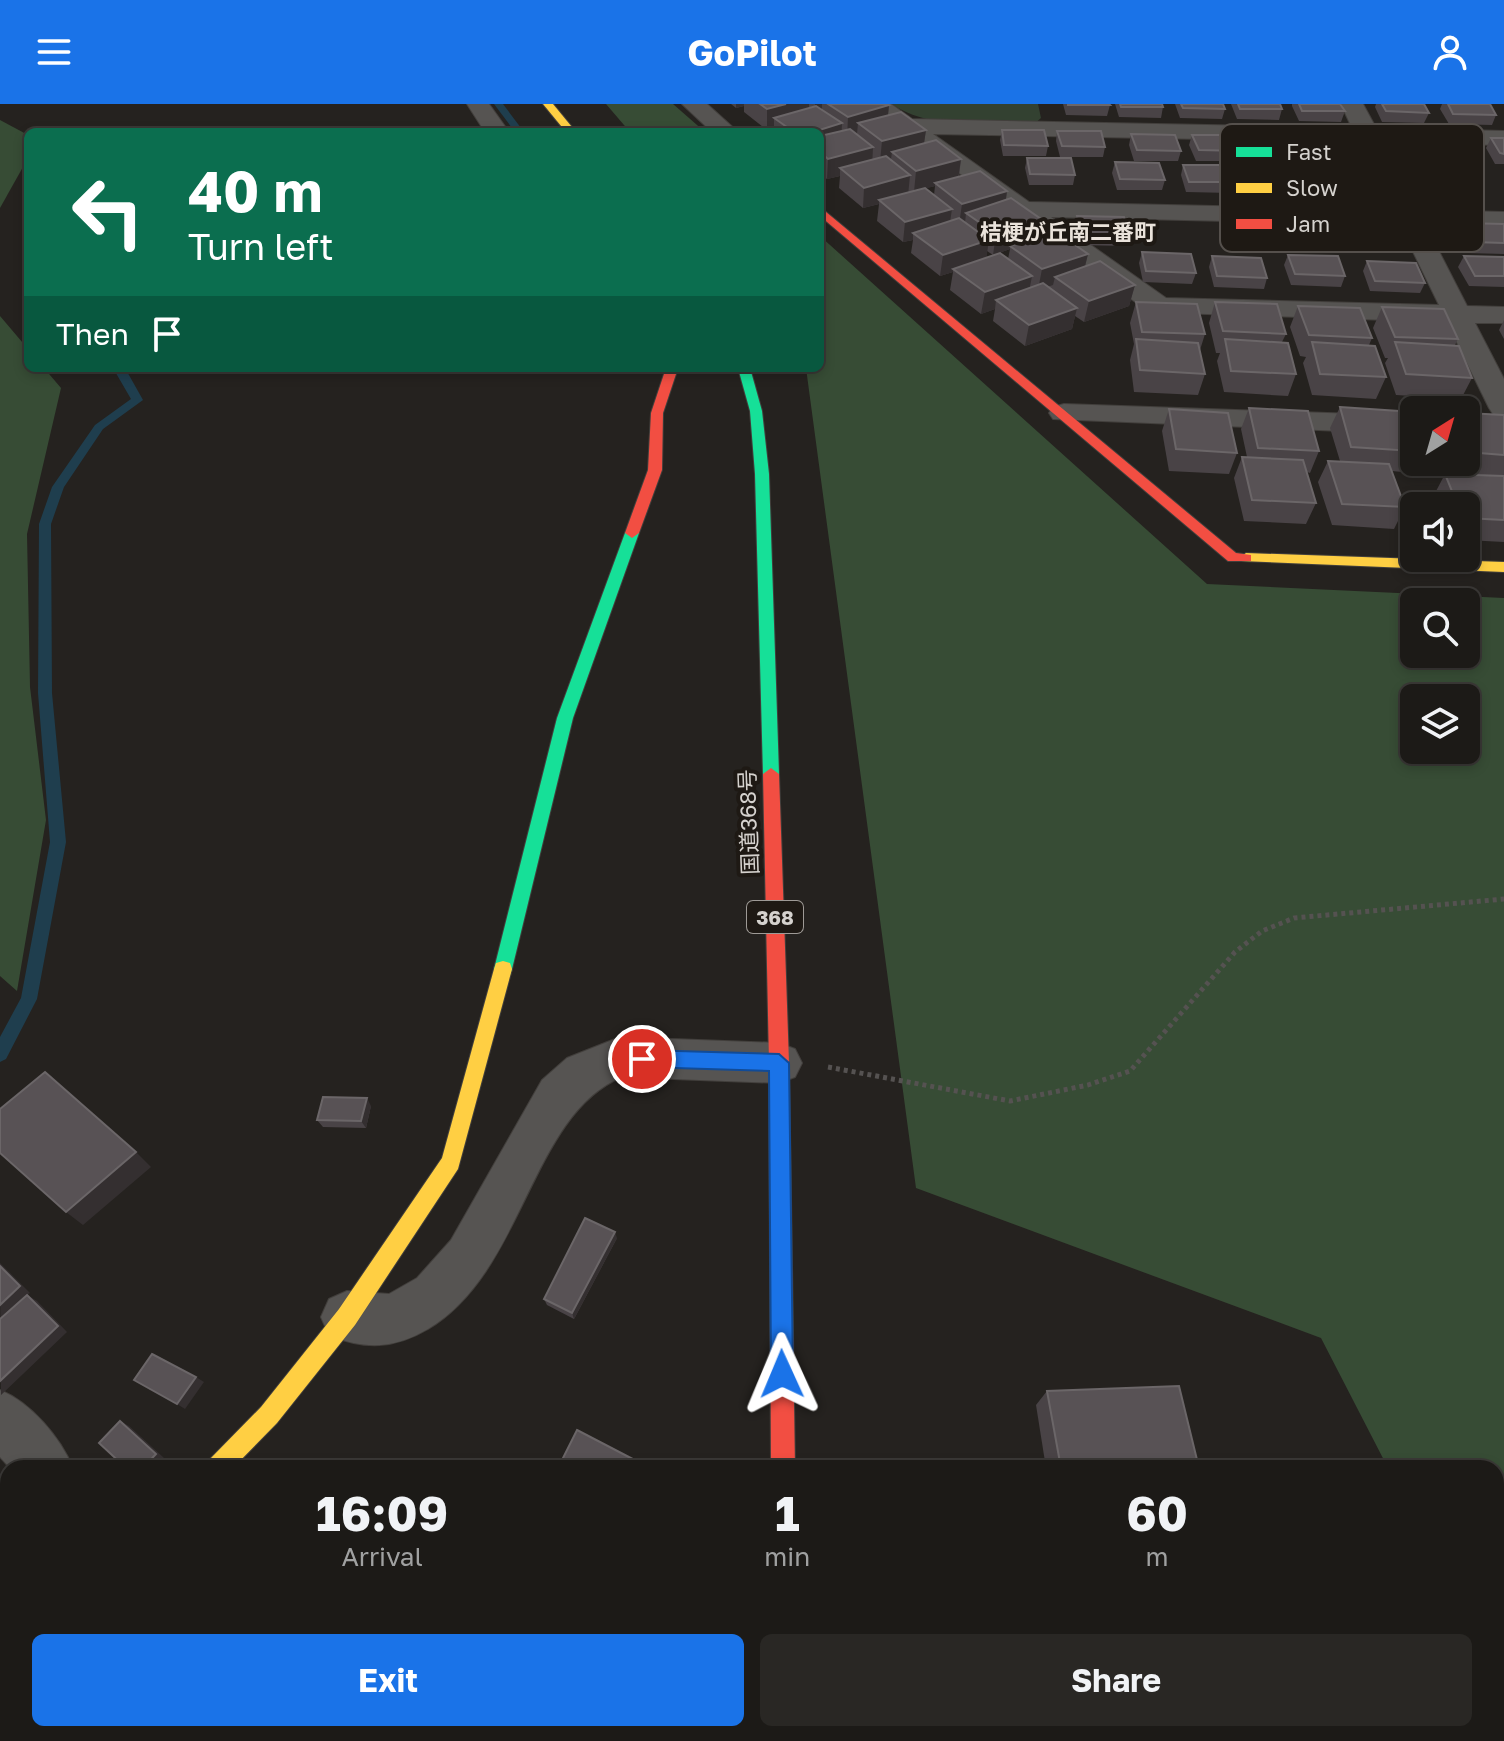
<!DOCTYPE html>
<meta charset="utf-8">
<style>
body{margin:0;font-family:"Golos Text","Noto Sans JP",sans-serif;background:#292724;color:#f1f3f6;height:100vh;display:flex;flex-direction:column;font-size:30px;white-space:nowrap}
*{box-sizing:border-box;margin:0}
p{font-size:26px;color:#a0a1a1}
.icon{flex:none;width:44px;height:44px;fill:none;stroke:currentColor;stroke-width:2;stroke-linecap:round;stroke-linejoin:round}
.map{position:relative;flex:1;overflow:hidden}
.drawer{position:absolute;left:0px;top:1356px;width:1504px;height:282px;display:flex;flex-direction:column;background:#1c1a17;border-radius:24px 24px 0 0;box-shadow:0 4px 12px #0003,0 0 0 2px #3a3836}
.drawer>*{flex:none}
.guide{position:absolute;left:24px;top:24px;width:800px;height:244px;border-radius:12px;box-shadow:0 4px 12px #0003,0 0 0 2px #3a3836;background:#0b6e4f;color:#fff;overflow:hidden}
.needle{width:52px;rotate:37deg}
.fabs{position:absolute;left:1400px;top:292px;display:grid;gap:16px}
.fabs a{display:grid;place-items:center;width:80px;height:80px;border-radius:12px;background:#1c1a17;box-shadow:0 4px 12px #0003,0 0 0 2px #3a3836;font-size:40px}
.pin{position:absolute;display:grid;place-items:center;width:68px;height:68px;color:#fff;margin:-34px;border:4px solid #fff;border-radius:50%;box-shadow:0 2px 8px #0007}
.me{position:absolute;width:88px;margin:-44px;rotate:359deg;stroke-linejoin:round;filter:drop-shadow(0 0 6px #0008)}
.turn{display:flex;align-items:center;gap:28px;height:168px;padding:0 32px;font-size:36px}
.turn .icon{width:104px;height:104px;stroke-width:2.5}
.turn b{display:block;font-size:56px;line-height:68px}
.then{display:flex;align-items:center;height:76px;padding:0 32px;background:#0003;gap:16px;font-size:30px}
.eta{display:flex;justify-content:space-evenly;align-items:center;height:136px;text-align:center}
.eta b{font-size:48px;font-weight:700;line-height:56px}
.button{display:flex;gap:16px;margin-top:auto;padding:16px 32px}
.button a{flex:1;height:92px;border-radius:12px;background:#1a73e8;color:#fff;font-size:32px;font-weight:700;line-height:92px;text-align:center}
.button a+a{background:#292724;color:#f1f3f6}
header{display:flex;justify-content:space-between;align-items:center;height:104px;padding:0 32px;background:#1a73e8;color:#fff;font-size:36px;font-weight:700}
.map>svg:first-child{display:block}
.green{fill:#334131}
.forest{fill:#374c35;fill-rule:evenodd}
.water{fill:#1f3e4e}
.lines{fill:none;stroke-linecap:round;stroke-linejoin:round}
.stream{fill:#1f3e4e;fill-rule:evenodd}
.street-casing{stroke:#423f3c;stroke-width:2}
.fast-casing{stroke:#423f3c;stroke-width:2}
.slow-casing{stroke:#423f3c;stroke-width:2}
.jam-casing{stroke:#423f3c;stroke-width:2}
.path{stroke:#555251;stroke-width:5;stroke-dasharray:4 4;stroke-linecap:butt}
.street{fill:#565452;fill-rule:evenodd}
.fast{fill:#16e098;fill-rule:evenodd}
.slow{fill:#ffcf43;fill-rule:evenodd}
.jam{fill:#f24e42;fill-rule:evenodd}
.wall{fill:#494346;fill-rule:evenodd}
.shaded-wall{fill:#342f30}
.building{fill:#585255;stroke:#6b6668;stroke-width:2}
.route{fill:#1a73e8;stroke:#114b97;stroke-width:2}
.labels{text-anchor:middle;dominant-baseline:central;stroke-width:8;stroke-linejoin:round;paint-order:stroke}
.shield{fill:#1e1914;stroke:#9e9a96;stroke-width:2}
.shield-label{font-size:20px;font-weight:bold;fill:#d5d2ce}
.far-quarter-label{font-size:22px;font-weight:bold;fill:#eae3db;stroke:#1e1914}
.street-label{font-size:22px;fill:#d5d2ce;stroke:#1e1914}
.key{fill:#1e1914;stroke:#55504c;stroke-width:2}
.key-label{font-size:22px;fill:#d5d2ce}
</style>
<header><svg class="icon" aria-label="menu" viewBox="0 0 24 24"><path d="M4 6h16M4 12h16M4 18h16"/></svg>GoPilot<svg class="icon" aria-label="person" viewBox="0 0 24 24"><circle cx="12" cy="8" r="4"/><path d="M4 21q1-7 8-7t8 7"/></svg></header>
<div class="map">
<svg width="1504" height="1637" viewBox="0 0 1504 1637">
<rect width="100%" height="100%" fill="#25221f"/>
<path class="green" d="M892,0H1038L1041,14L1034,20C988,19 931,27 892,0Z"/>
<g class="forest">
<path d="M606,0H673L705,28H630Z"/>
<path d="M0,16L28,31V54L0,104Z"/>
<path d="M820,132L1207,480L1504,494V1588L1496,1572V1364H1388L1321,1234L916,1084L806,264H820ZM1414,498H1466V550H1414ZM1414,594H1466V646H1414Z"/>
<path d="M0,212L28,245V264H44L61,284L27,430L30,583L46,716L17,887L0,872Z"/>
</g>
<path class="water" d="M24,1630H502V1637H13Z"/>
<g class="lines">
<g class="stream">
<path d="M494,0H503L524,28H515Z"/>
<path d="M113,264H125L143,296L103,325L64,383L51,420L52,589L66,738L37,895L6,955L0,958V933L21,894L50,738L38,589L39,420L52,383L95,321L131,295Z"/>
</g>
<defs>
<g id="street">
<path d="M467,0H489L509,28H485Z"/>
<path d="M682,0H707L738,28H712Z"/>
<path d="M865,0H891L912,15L1352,24L1341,0H1363L1376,24L1504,27V41L1383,39L1418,106L1504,108V124L1426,122L1467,202L1504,203V219H1475L1504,275V313L1493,310L1489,304L1447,218L1149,208ZM933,30L1359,38L1392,106L1029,98ZM1051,113L1400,121L1439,201L1166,194Z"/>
<path d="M1064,300L1414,312V330L1053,315L1049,309L1053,303Z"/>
<path d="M620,933L779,939L795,945L802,959L795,973L779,979L622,973C530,1011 525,1167 428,1225C394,1245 365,1246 329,1231L321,1213L329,1195L347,1187L389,1190L417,1174L451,1136L542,976L567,954Z"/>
<path d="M0,1286C31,1299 60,1333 73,1364H10L0,1353Z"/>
<path d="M8,1500V1558L0,1561V1503Z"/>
</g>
<g id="fast">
<path d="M738,264H750L762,307L769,370L779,670L771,676L763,670L755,370L750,307Z"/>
<path d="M632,424L639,429L573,614L512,865L510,871L503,873L496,871L494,865L557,614L625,429Z"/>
</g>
<g id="slow">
<path d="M543,0H553L576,28H566Z"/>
<path d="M1246,449L1504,458V468L1241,457L1239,454Z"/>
<path d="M503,857L510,859L512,865L458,1065L355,1221L277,1319L233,1364H205L209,1356L261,1303L339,1205L442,1054L494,865L496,859Z"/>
</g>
<g id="jam">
<path d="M820,103L1236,449L1251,451V457H1228L820,112Z"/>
<path d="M666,264H678L663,309L662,366L639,429L632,434L625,429L648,366L651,309Z"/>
<path d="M771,664L779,670L789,959L795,1364H771L769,959L763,670Z"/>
<rect x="771" y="1630" width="26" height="7"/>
</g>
</defs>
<use href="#street" class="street-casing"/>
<use href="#fast" class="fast-casing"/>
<use href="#slow" class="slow-casing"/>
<use href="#jam" class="jam-casing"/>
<path class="path" d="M828,963L1010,997L1088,981L1130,967L1235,848L1262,827L1294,814L1504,795"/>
<use href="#street" class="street"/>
<use href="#fast" class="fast"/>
<use href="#slow" class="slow"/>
<use href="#jam" class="jam"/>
</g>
<g class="wall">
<path d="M731,0H887L889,1L888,11L926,26L924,39L961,55L959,73L1007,87L1006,96L1041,115L1037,133L1088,150L1085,163L1135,181L1129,202L1084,218L1075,212L1072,225L1025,242L993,217L995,205L981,210L950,186L953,168L940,172L911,149L913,136L903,138L877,117L879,100L863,104L839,84L840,72L827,75L820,70V28H774V24L767,26L744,8V2L736,4ZM935,82L934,91L926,84ZM1010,145L1008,155L986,154L987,147L993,151Z"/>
<path d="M1063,0H1109L1110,1L1107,12L1066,11Z"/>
<path d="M1115,0H1162L1163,3L1161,14L1119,13Z"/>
<path d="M1175,0H1223L1225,5L1222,15L1180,14Z"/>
<path d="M1231,0H1280L1282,5L1279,16L1237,15Z"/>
<path d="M1292,0H1340L1345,7L1341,18L1299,17L1292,2Z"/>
<path d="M1376,0H1424L1429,9L1424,19L1382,18L1375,3Z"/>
<path d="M1442,0H1490L1496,11L1492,21L1449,20L1440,5Z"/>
<path d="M1002,26L1048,42L1046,52H1003L1000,36Z"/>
<path d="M1057,27L1105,43L1103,53H1060L1056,37Z"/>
<path d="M1131,30L1181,47L1178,57H1134L1129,41Z"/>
<path d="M1192,31L1242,47L1239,57H1196L1189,41Z"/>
<path d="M1253,32L1304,48L1300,59L1256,58L1249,42Z"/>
<path d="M1416,32L1469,49L1465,60L1420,58L1412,42Z"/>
<path d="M1327,33L1380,50L1376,60H1331L1324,44Z"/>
<path d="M1491,34H1504V60H1495L1486,44Z"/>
<path d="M1027,54L1075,71L1073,81H1029L1025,64Z"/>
<path d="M1115,58L1165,76L1162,86H1117L1112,69Z"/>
<path d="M1183,61L1234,78L1231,89L1186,88L1181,71Z"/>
<path d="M1258,63L1310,80L1306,91L1261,90L1254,73Z"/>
<path d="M1425,64L1480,82L1475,93L1430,92L1420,75Z"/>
<path d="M1335,66L1389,84L1385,94L1340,93L1331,76Z"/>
<path d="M1255,110L1310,129L1307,140H1259L1252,121Z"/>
<path d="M1077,112L1129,131L1126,142L1079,141L1075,123Z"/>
<path d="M1337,114L1394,134L1390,144H1342L1333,125Z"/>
<path d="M1463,119L1504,120V150L1468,149L1458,130Z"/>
<path d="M1142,148L1196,169L1192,180L1143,178L1139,159Z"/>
<path d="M1288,151L1345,172L1341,183L1291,181L1284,161Z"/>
<path d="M1212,152L1267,174L1264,185L1214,183L1209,163Z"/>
<path d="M1464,152L1504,153V183L1469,182L1458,163Z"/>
<path d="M1367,157L1425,179L1420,189L1370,187L1363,167Z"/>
<path d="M1136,198L1205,230L1200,246L1205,270L1198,291L1134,288L1130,256L1134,240L1130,219Z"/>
<path d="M1215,198L1286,230L1282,238L1296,270L1288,292L1224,288L1217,257L1220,249H1216L1209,219Z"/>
<path d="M1298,202L1372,234L1369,241L1386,273L1376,295L1312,291L1303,259L1306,253L1300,252L1290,223Z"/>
<path d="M1382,203L1458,235L1455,241L1472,274L1461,295L1396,291L1385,259L1388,254H1385L1373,224Z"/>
<path d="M1504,216V235L1499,226Z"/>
<path d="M1340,303L1413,347L1402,368L1392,367L1405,403L1394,425L1332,421L1318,378L1328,357H1340L1330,324Z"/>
<path d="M1249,304L1319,347L1310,369L1307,368L1316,399L1306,420L1244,417L1234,374L1242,353H1247L1241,325Z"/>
<path d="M1169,305L1237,349L1229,370L1169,367L1162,327Z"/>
<path d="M1466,309L1504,311V438L1466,436V402H1438L1434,391L1445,370H1455L1451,358H1466Z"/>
<path d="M371,1002L366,1024L323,1023L317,1016Z"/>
<path d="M617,1134L574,1215L547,1201L544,1195Z"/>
<path d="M1047,1287L1199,1364H1046L1036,1301Z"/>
</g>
<g class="shaded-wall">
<path d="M736,0H744V2L736,4Z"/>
<path d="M786,0H809V13L774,14V24L767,26V5Z"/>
<path d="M815,0H822V8L815,10Z"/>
<path d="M889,1L887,21L858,19L857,30L847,34L848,13Z"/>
<path d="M842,19L841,40L820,46V28H813Z"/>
<path d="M926,26L923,46L892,48L891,55L880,58L882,37Z"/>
<path d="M873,43L872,64H840V72L827,75L828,55Z"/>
<path d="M961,55L958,76L935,79V82L914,88L916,67Z"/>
<path d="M910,71L908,92L879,96V100L863,104L864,84Z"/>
<path d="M1007,87L1004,108L966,109L965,119L959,121L962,100Z"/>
<path d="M952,105L949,125L913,129V136L903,138L905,118Z"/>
<path d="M1041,115L1037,136L1010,142V145L993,151L996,130Z"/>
<path d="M989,136L986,156L953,165V168L940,172L943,151Z"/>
<path d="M1088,150L1083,170L1055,173L1053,181L1038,186L1042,165Z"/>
<path d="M1032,172L1028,193L996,196L995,205L981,210L985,188Z"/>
<path d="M1135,181L1129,202L1084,218L1089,197Z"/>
<path d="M1077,204L1072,225L1025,242L1029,221Z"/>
<path d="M367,994L371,1002L366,1024L361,1017Z"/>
<path d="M136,1048L151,1063L83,1121L66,1108Z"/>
<path d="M615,1128L617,1134L574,1215L572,1209Z"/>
<path d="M0,1159L30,1189L27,1191L37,1197L67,1228L1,1291Z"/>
<path d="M196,1273L204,1278L185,1305L177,1300Z"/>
<path d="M120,1317L129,1322L164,1354L156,1364H143Z"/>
</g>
<g class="building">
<path d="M760,0H786L767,5Z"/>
<path d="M828,0H887L889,1L848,13Z"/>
<path d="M1068,0H1109L1110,1H1068Z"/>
<path d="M1120,0H1162L1163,3H1121Z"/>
<path d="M1181,0H1223L1225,5L1183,4Z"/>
<path d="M1238,0H1280L1282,5H1240Z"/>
<path d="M1299,0H1340L1345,7H1302Z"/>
<path d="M1382,0H1424L1429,9L1386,7Z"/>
<path d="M1448,0H1490L1496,11L1453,10Z"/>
<path d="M816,2L842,19L813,28H794L774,14Z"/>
<path d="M901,8L926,26L882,37L858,19Z"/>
<path d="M850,25L873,43L828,55L820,48V32Z"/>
<path d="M1002,26H1044L1048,42L1004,41Z"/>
<path d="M1057,27H1101L1105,43L1062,42Z"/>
<path d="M1131,30L1175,31L1181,47L1137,46Z"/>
<path d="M1192,31H1236L1242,47L1199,46Z"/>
<path d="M1491,34H1504V50L1500,49Z"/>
<path d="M936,36L961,55L916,67L892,48Z"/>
<path d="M886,52L910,71L864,84L840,64Z"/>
<path d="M1027,54H1071L1075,71L1030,70Z"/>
<path d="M1115,58L1159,59L1165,76L1120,75Z"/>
<path d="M1183,61H1228L1234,78H1189Z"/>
<path d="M980,67L1007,87L962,100L935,79Z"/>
<path d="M925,84L952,105L905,118L879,96Z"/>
<path d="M1011,94L1041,115L996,130L966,109Z"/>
<path d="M1077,112L1124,113L1129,131H1081Z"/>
<path d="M959,114L989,136L943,151L913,129Z"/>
<path d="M1463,119L1504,120V139L1473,138Z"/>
<path d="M1055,127L1088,150L1042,165L1010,142Z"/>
<path d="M1142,148L1191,150L1196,169L1146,167Z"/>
<path d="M1000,149L1032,172L985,188L953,165Z"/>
<path d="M1288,151L1338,152L1345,172L1295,170Z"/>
<path d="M1212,152L1261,154L1267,174L1217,172Z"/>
<path d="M1464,152L1504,153V172H1475Z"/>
<path d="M1100,157L1135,181L1089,197L1055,173Z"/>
<path d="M1367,157L1416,159L1425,179L1375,177Z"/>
<path d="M1043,179L1077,204L1029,221L996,196Z"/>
<path d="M1136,198L1197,200L1205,230L1142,228Z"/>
<path d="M1215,198L1277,200L1286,230L1223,227Z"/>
<path d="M1298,202L1360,204L1372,234L1309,231Z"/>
<path d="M1382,203L1444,205L1458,235L1395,233Z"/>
<path d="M1136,235L1198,239L1205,270L1140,266Z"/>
<path d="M1225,235L1288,239L1296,270L1231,267Z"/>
<path d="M1312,238L1375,242L1386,273L1320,270Z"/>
<path d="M1395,238L1459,242L1472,274L1406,270Z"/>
<path d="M1340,303L1399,307L1413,347L1351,343Z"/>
<path d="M1249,304L1308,307L1319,347L1258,344Z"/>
<path d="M1169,305L1228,309L1237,349L1176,345Z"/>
<path d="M1466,309L1504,311V351L1467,348L1466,345Z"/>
<path d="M1242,353L1303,356L1316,399L1252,396Z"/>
<path d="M1328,357L1389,360L1405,403L1342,400Z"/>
<path d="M1445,370L1504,372V416L1466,414V402H1458Z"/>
<path d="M45,968L136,1048L66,1108L0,1049V1005Z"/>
<path d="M323,993L367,994L361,1017L317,1016Z"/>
<path d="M585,1114L615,1128L572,1209L544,1195Z"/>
<path d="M0,1162L20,1182L0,1201Z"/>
<path d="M27,1191L58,1222L0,1277V1215Z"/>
<path d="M152,1250L196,1273L177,1300L134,1276Z"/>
<path d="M1179,1282L1199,1364H1061L1047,1287Z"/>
<path d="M120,1317L156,1350L143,1364H126L99,1339Z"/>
<path d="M577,1326L650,1364H558Z"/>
</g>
<path class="route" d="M642,946L779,950L789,959L793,1270L790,1278L782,1282L774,1278L771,1270L769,967L642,963L632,955Z"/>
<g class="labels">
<rect class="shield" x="747" y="797" width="56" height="32" rx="6"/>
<g class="shield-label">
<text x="775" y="813">368</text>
</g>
<g class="far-quarter-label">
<text x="1068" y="127">桔梗が丘南二番町</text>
</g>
<g class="street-label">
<text transform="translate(748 718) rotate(-92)">国道368号</text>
</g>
</g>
<rect x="1220" y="20" width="264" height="128" rx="12" class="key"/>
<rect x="1236" y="43" width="36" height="10" fill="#16e098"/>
<rect x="1236" y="79" width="36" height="10" fill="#ffcf43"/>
<rect x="1236" y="115" width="36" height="10" fill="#f24e42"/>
<g class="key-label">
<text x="1286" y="56">Fast</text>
<text x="1286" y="92">Slow</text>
<text x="1286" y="128">Jam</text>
</g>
</svg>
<div class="fabs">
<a><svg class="needle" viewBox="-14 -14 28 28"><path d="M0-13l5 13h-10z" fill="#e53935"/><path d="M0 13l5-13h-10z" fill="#a0a1a1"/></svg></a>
<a><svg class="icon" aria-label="sound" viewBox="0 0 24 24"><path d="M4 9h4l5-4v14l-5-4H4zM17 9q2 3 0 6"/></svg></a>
<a><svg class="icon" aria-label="search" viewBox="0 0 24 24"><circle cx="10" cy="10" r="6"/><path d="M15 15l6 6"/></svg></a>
<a><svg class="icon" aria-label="layers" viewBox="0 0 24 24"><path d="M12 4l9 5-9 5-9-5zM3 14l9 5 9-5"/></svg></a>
</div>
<div class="pin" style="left:642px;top:955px;background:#d93025"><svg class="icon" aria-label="arrive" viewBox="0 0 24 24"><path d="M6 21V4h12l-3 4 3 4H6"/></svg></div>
<svg class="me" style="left:782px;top:1270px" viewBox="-20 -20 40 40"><path d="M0-17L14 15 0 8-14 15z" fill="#1a73e8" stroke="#fff" stroke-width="4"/></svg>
<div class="guide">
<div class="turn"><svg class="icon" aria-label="left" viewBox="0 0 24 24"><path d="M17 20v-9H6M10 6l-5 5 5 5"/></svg><div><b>40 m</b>Turn left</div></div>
<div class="then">Then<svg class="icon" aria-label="arrive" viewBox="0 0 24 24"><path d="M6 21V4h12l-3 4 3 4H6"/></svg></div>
</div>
<section class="drawer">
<div class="eta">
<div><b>16:09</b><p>Arrival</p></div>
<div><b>1</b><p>min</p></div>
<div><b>60</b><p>m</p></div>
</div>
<div class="button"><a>Exit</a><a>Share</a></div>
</section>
</div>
